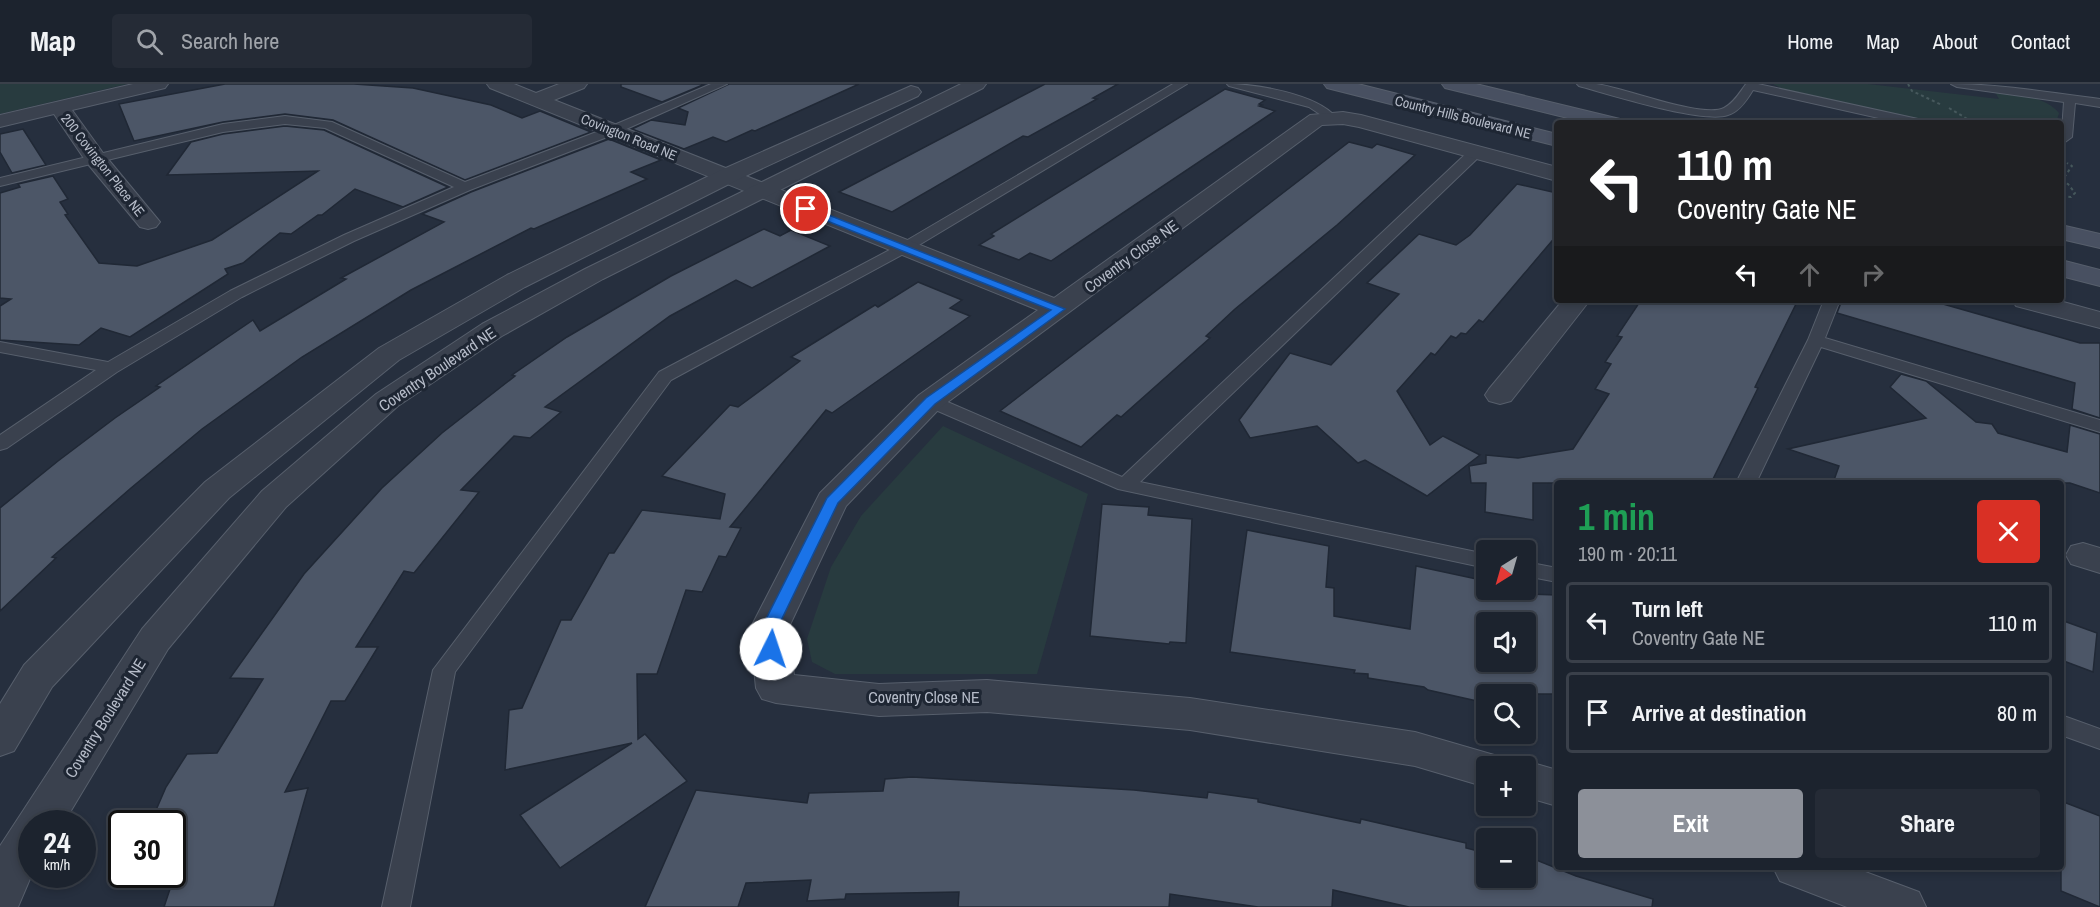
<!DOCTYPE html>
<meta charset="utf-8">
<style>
body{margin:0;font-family:"Archivo Narrow",sans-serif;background:#252b36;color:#f1f3f6;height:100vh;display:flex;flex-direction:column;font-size:22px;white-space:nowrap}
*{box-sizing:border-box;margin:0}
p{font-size:20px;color:#a0a4aa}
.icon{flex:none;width:33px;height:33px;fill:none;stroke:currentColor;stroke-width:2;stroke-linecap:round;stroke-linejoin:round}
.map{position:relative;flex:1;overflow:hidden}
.side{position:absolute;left:1554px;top:396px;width:510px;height:390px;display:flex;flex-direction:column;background:#1c232e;border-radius:6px;box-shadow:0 3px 9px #0003,0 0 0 2px #3a404a}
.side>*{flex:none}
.top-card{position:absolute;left:1554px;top:36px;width:510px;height:183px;border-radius:6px;box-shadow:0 3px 9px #0003,0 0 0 2px #3a404a;background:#202124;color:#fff;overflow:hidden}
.needle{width:39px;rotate:217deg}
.buttons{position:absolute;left:1476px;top:456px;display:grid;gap:12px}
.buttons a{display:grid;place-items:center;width:60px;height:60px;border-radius:6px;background:#1c232e;box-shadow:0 3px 9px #0003,0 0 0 2px #3a404a;font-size:30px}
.speed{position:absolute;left:18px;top:726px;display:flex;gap:12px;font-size:30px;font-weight:700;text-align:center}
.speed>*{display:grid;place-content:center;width:78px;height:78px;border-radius:50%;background:#1c232e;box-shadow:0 3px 9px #0003,0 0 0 2px #3a404a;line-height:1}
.speed small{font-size:15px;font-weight:400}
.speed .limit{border:3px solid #111;border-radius:9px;background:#fff;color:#111}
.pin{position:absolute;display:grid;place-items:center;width:51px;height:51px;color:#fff;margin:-26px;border:3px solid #fff;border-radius:50%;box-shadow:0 2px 6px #0007}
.me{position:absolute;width:66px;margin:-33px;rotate:4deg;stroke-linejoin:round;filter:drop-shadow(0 0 4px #0008)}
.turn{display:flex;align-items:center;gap:21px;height:126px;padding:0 24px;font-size:27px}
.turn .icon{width:78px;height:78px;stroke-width:2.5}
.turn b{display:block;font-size:42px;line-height:51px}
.lanes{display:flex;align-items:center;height:57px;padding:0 24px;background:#0003;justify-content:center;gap:30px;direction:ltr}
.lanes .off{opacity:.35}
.round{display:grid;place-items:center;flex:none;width:63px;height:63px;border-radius:6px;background:#252b36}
.overview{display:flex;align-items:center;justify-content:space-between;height:102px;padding:0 24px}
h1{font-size:36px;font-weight:700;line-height:45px;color:#1e9e55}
.primary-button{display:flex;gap:12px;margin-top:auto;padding:12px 24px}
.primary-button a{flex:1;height:69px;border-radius:6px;background:#8c9099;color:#fff;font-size:24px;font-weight:700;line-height:69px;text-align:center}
.primary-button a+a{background:#252b36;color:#f1f3f6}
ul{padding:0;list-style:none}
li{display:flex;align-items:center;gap:18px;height:81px;margin:0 12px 9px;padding:0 12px;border:3px solid #3a404a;border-radius:6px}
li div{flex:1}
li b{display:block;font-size:22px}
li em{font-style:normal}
header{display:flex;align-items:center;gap:36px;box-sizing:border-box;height:84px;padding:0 30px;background:#1c232e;border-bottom:2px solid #3a404a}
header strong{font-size:28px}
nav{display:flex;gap:33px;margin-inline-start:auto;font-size:21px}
.search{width:420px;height:54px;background:#252b36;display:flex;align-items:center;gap:15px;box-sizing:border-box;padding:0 21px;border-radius:6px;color:#a0a4aa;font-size:22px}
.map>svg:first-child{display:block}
.green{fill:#283b3f}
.building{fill:#4c5667;stroke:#202835;stroke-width:1.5;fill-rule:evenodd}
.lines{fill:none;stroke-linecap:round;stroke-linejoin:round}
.service-casing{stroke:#575f6c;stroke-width:2}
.minor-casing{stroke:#575f6c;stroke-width:2}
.tertiary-casing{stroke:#575f6c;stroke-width:2}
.secondary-casing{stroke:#575f6c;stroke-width:2}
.path{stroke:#46585c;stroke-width:2;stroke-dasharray:3 3;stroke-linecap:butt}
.service{fill:#3a414e;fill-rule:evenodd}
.minor{fill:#3a414e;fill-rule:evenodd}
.tertiary{fill:#3a414e;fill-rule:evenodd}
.secondary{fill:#485061;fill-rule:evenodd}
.route{fill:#1a73e8;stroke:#114b97;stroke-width:1.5}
.labels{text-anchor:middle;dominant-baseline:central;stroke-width:6;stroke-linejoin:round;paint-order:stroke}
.far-street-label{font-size:14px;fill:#b6bcc9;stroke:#1e2633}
.street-label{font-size:16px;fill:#b6bcc9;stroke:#1e2633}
</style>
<header>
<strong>Map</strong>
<div class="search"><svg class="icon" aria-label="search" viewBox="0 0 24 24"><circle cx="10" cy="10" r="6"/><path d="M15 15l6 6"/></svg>Search here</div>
<nav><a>Home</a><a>Map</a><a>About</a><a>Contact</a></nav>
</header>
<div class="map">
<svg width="2100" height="823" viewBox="0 0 2100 823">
<rect width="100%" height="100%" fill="#262f3e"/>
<g class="green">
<path d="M0,0H127L0,30Z"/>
<path d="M1773,0H1868L1999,15L1995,8C2017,11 2044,11 2059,29L2056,39H1937L1785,6Z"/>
<path d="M943,342L1088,410L1037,590H835L812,578L807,555L831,483L861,432Z"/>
</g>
<g class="building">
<path d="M225,0H354L413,4L491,21L522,34L540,27L591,48L465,96L333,36L285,30L223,38L134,57L119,20Z"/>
<path d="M621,0H705L662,18L621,3Z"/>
<path d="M729,0H859L755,47L752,46L726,58L713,53L684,65L632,45L651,36L685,41L688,28L678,24Z"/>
<path d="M1045,0H1118L1093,14L1097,15L1028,53L1023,52L892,128L839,108Z"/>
<path d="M1225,5L1265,16L1259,20L1262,21L1259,22L1275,27L1051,177L1030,169L1019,176L979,161L994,152L991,150Z"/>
<path d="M285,42L324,46L448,103L403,123L355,105L322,131H318L291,150L280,149L243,179L225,185L228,190L130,253L101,244L79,261L0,256V222L11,215L0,214V109L20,103L18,100L53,92L68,115L60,118L68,130L65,131L99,179L137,182L212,156L318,87L167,91L191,58L223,50Z"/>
<path d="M23,45L46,81L12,89L0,68V50Z"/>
<path d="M609,55L661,76L631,88L647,95L534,145L531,144L411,206L302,273L202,345L131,404L52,473L56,474L0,527V424L58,377L115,334L160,303L156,302L253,236L260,247L346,195L341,194L444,138L422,130L471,108Z"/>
<path d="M1349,58L1372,64L1377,60L1415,71L1337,141L1235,225L1206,252L1210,254L1121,333L1117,331L1081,363L1000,327Z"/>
<path d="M1517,100L1557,109V151L1483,238L1479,236L1466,250L1461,249L1456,254L1451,252L1435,271L1431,269L1397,307L1430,361L1443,352L1480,371L1427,412L1365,376L1358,379L1317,342L1250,354L1239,336L1290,269L1331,281L1399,210L1367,199L1419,150L1456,161L1470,151Z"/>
<path d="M764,145L780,152L791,146L830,162L752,204L736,196L670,232L545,323L561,328L530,354L514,352L461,406L479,408L414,489L404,487L356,563H378L345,617H331L285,708L308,704L274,823H164L175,790H172V740H150L166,703L187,670L217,669L263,595L230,594L304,490L382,404L442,349L515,292L512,291L567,253L671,192Z"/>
<path d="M918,198L962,216L950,224L970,232L832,329L826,326L730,443L741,444L726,473L719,472L702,508L686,506L657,590H637L638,655L645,650L687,697L560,784L520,731L632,659L505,686L509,626L522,624L561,536H571L609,469H614L642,426L720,435L725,410L662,392L730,321L738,323L800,277L791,273L875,221L878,223Z"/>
<path d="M1641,216H1798L1755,303L1758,304L1711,399H1533V436L1485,428L1486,399H1471L1469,382L1486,379V371L1518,374L1573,365L1609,310L1595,305L1611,280L1605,278L1622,253L1617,252Z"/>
<path d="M1842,216H1929L2080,259H2100V334L2072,325L2075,299L1837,229Z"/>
<path d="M1901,290L1926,297L1976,338L1992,340L1998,349L2067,368L2070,341L2100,350V409L2070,399H1833L1839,382L1788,365L1926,334L1890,303Z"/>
<path d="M1102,420L1149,423L1148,431L1192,435L1186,559L1170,558L1169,560L1090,552Z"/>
<path d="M1247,446L1329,462L1326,503L1334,504V532L1410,545L1416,482L1486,497V506L1526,505H1528V510L1557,511V610H1486V619L1428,606L1424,603L1368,594V590L1354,589L1355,586L1230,568ZM1486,538H1526V578H1486Z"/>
<path d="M2061,536L2097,549L2093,588L2061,576Z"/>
<path d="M912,693L1134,706L1207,714L1208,708L1258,715V718L1360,739L1361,735L1466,759V764L1486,769V794H1526V776L1529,777V773L1576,792L1653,815L1652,823H1409L1333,806L1332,823H1258L1170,810L1169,823H958L959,808L846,810L845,815L807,817L811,796L746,799L738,823H645L696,706L807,719L809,709L883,707L885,695Z"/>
<path d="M2061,717L2100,732V823L2061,807Z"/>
</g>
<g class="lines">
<defs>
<g id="service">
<path d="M711,0H727L615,50L470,106L354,157L242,213L117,288L7,364L0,366V351L96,286L0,268V258L108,278L230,207L344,151L454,103L325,44L285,40L223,48L0,102V94L223,40L285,32L332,38L465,98L607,44Z"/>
<path d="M1173,0H1187L909,167L671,296L455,588L410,823H382L433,586L659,288L899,161Z"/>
<path d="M1227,0C1257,0 1316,10 1336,33L1330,37L1309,23L1229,2Z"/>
<path d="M1577,0C1583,0 1590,0 1596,0C1623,3 1702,35 1724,24C1734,19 1740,8 1746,0H1758L1918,35L1924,39H1901L1753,6C1747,16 1739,28 1728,31C1703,40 1608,10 1579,2Z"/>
<path d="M1951,0C2001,0 2051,9 2100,15V23L2075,19L2072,53L2061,61L2064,18L1957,3Z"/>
<path d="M1476,64L1481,65L1482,68L1481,71L1140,398L1486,470V484L1118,405L924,321L921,317L924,313H936L1122,393L1471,65Z"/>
<path d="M1824,216H1840L1825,254L2100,336V348L1821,263L1756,399H1736L1808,256Z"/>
<path d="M1526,478L1557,484V498L1526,492Z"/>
<path d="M2061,631L2100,645V665L2061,651Z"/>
</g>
<g id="minor">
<path d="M133,0H168L165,4L72,26L103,69L160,138L156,143L148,145L140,143L87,79L54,30L0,43V31Z"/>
<path d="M487,0H514L536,9L559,0H587L584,4L554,16L1054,214L1310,31L1343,28L1361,31L1557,83V97L1359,43L1343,40L1322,41L941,323L846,422L788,545L794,591L879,600L987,596L1190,614L1415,648L1501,673L1506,682H1486V703L1415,682L1190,646L987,628L879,632L776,619L762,615L756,604L750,545L820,409L919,311L1038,226L490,4Z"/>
<path d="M1563,216H1590L1511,317L1500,320L1489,317L1485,311L1489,305Z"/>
<path d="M2012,216H2056L2100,228V244L2016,222Z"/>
<path d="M2083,459L2100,464V489L2071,480L2066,471L2071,462Z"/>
<path d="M1526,677L1557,686V722L1526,713V682H1511Z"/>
<path d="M1773,783H1852L1919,808L1926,823H1847L1780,797Z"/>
</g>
<g id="tertiary">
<path d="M961,0H986L983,4L603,195L502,252L398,322L286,423L168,565L63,740H32V790L18,823H0V762L142,545L262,407L376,310L482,240L585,185Z"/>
<path d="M911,2L918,4L921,8L918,12L735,97L525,203L399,276L229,414L52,603L14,667L0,672V620L24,581L205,398L379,264L507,191L719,87Z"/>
</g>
<g id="secondary">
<path d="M1324,0H1358L1557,50V62L1327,4Z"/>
<path d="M1442,0H1476L1620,35L1623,39H1588L1445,4Z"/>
<path d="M2061,141L2100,150V164L2061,155Z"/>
<path d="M2061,176L2100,186V202L2061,192Z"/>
</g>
</defs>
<use href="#service" class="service-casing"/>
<use href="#minor" class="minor-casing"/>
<use href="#tertiary" class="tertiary-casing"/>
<use href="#secondary" class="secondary-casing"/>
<g class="path">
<path d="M1908,0L1912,7L1942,21"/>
<path d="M1949,24L1974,39"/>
<path d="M2022,35L2036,39"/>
<path d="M2061,98L2068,100L2075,109L2071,113L2061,112"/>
<path d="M2061,98L2072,82L2067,79"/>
</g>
<use href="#service" class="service"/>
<use href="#minor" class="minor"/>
<use href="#tertiary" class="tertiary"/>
<use href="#secondary" class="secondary"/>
</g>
<path class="route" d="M806,122L1065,225L935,320L838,419L777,545L779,565L777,569H766L761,545L827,414L926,314L1051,226L802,127V123Z"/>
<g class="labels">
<g class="far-street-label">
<text transform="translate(1463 33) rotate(14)">Country Hills Boulevard NE</text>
<text transform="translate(629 53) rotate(22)">Covington Road NE</text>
<text transform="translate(103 81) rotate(52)">200 Covington Place NE</text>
</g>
<g class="street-label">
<text transform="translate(1131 172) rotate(-36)">Coventry Close NE</text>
<text transform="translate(437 285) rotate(-34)">Coventry Boulevard NE</text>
<text x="924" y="613">Coventry Close NE</text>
<text transform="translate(105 634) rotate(-58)">Coventry Boulevard NE</text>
</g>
</g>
</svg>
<div class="buttons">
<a><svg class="needle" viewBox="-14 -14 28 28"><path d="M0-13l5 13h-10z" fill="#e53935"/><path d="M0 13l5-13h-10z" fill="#a0a4aa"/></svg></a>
<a><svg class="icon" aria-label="sound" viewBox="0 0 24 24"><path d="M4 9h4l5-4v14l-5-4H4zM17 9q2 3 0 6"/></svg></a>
<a><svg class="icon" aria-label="search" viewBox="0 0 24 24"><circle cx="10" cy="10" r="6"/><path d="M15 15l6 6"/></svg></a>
<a>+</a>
<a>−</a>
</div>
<div class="speed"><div>24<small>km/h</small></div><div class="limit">30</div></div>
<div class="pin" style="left:806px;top:125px;background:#d93025"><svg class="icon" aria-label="arrive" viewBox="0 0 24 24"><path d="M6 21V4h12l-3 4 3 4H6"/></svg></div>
<svg class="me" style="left:771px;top:565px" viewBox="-20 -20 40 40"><circle r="19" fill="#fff"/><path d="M0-13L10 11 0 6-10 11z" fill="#1a73e8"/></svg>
<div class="top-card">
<div class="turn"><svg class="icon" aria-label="left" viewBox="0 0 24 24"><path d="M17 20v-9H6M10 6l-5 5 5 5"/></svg><div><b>110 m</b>Coventry Gate NE</div></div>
<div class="lanes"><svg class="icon" aria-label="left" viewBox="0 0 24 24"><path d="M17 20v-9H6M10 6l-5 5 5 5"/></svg><svg class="icon off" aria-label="ahead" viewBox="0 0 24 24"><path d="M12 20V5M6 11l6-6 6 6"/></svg><svg class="icon off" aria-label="right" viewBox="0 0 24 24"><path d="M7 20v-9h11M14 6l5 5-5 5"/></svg></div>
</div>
<section class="side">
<div class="overview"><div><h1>1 min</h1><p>190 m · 20:11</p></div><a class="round" style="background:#d93025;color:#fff"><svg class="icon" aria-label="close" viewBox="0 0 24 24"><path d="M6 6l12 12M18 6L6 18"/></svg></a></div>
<ul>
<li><svg class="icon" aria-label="left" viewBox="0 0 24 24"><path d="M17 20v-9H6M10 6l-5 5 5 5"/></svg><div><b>Turn left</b><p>Coventry Gate NE</p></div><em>110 m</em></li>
<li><svg class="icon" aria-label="arrive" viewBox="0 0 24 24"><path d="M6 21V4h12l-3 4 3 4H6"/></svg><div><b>Arrive at destination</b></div><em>80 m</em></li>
</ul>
<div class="primary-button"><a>Exit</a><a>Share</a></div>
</section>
</div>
